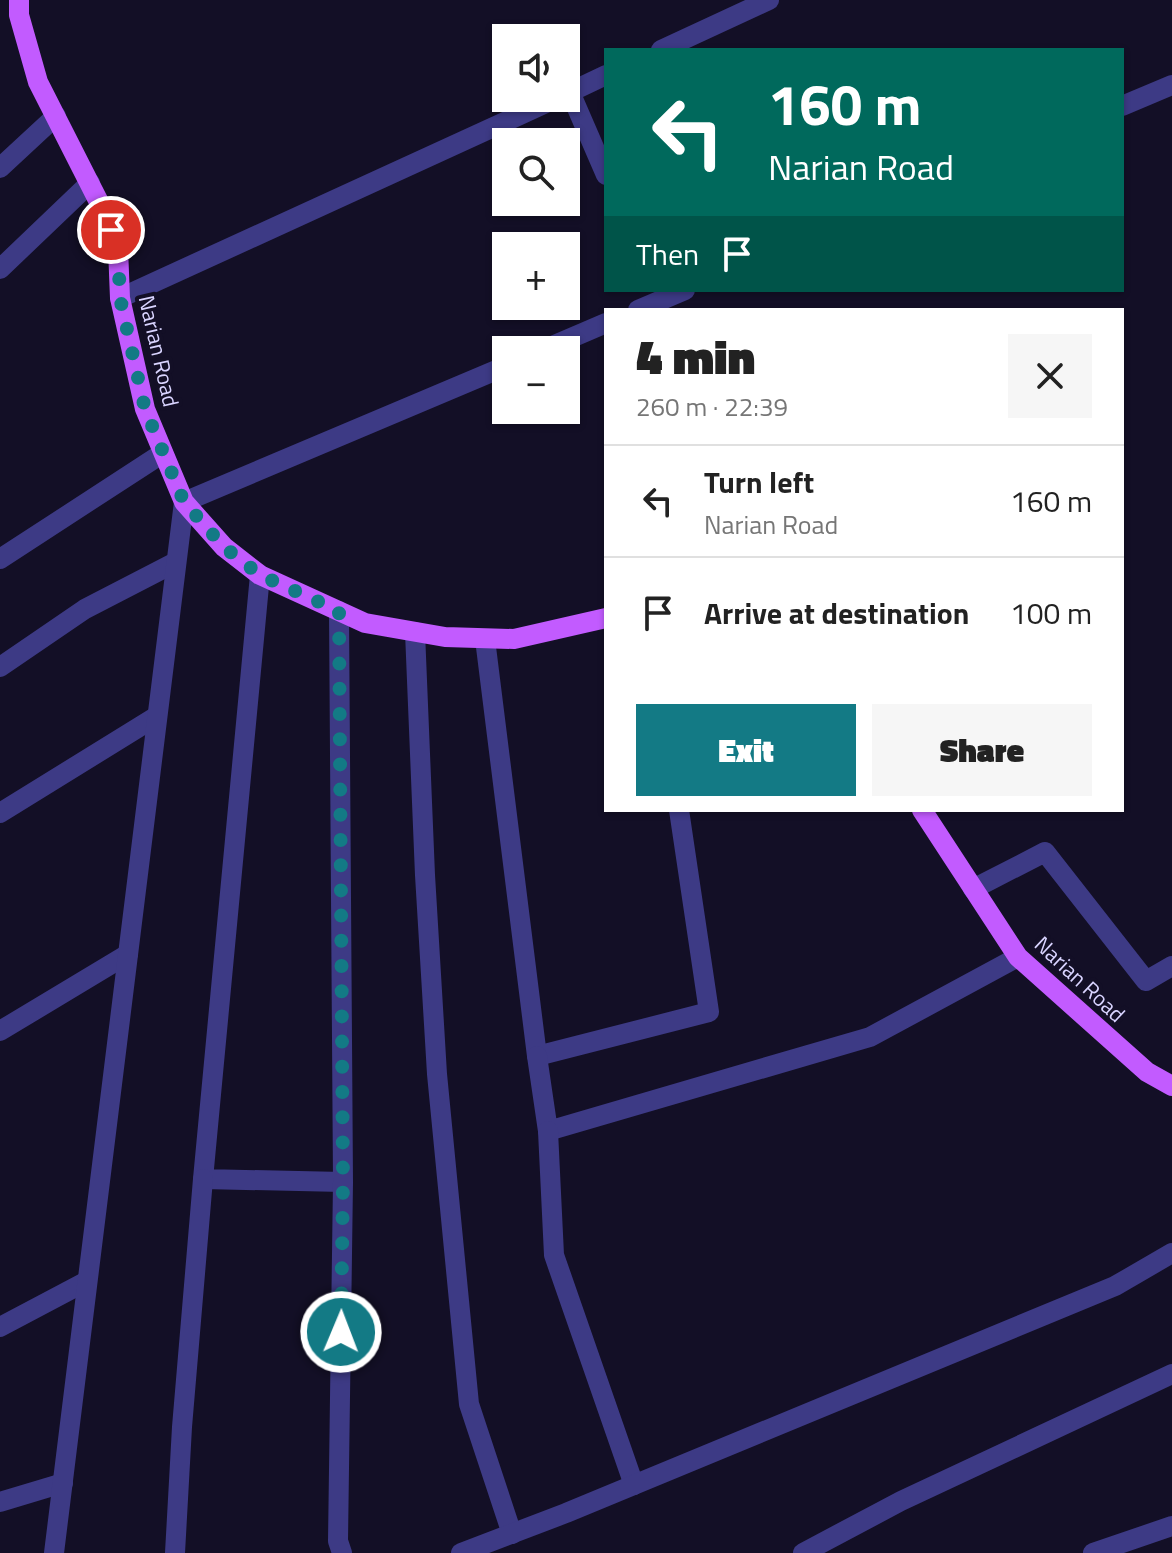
<!DOCTYPE html>
<meta charset="utf-8">
<style>
body{margin:0;font-family:"Titillium Web",sans-serif;background:#f6f6f6;color:#222;height:100vh;display:flex;flex-direction:column;font-size:30px;white-space:nowrap}
*{box-sizing:border-box;margin:0}
p{font-size:26px;color:#767676}
.icon{flex:none;width:44px;height:44px;fill:none;stroke:currentColor;stroke-width:2;stroke-linecap:round;stroke-linejoin:round}
.map{position:relative;flex:1;overflow:hidden}
.sheet{position:absolute;left:604px;top:308px;width:520px;height:504px;display:flex;flex-direction:column;background:#fff;border-radius:0px;box-shadow:0 2px 6px #0004}
.sheet>*{flex:none}
.guide{position:absolute;left:604px;top:48px;width:520px;height:244px;border-radius:0px;box-shadow:0 2px 6px #0004;background:#00695c;color:#fff;overflow:hidden}
.fabs{position:absolute;left:492px;top:24px;display:grid;gap:16px}
.fabs a{display:grid;place-items:center;width:88px;height:88px;border-radius:0px;background:#fff;box-shadow:0 2px 6px #0004;font-size:40px}
.pin{position:absolute;display:grid;place-items:center;width:68px;height:68px;color:#fff;margin:-34px;border:4px solid #fff;border-radius:50%;box-shadow:0 2px 8px #0007}
.me{position:absolute;width:88px;margin:-44px;rotate:1deg;stroke-linejoin:round;filter:drop-shadow(0 0 6px #0008)}
.turn{display:flex;align-items:center;gap:28px;height:168px;padding:0 32px;font-size:36px}
.turn .icon{width:104px;height:104px;stroke-width:2.5}
.turn b{display:block;font-size:56px;line-height:68px}
.then{display:flex;align-items:center;height:76px;padding:0 32px;background:#0003;gap:16px;font-size:30px}
.round{display:grid;place-items:center;flex:none;width:84px;height:84px;border-radius:0px;background:#f6f6f6}
.headline{display:flex;align-items:center;justify-content:space-between;height:136px;padding:0 32px}
h1{font-size:48px;font-weight:800;line-height:60px}
.cta{display:flex;gap:16px;margin-top:auto;padding:16px 32px}
.cta a{flex:1;height:92px;border-radius:0px;background:#137a85;color:#fff;font-size:32px;font-weight:800;line-height:92px;text-align:center}
.cta a+a{background:#f6f6f6;color:#222}
ul{padding:0;list-style:none}
li{display:flex;align-items:center;gap:24px;height:112px;padding:0 32px;border-top:2px solid #e0e0e0}
li div{flex:1}
li b{display:block;font-size:30px}
li em{font-style:normal}
.map>svg:first-child{display:block}
.lines{fill:none;stroke-linecap:round;stroke-linejoin:round}
.minor{stroke:#3d3a85;stroke-width:20}
.major{stroke:#c25bff;stroke-width:20}
.route{stroke:#137a85;stroke-width:14;stroke-dasharray:0 25.2}
.labels{text-anchor:middle;dominant-baseline:central;stroke-width:8;stroke-linejoin:round;paint-order:stroke}
.street-label{font-size:22px;fill:#d9d4ff;stroke:#130f26}
</style>
<div class="map">
<svg width="1172" height="1553" viewBox="0 0 1172 1553">
<rect width="100%" height="100%" fill="#130f26"/>
<g class="lines">
<g class="minor">
<path d="M661,50L769,0"/>
<path d="M570,92L606,175"/>
<path d="M566,94L606,75"/>
<path d="M1122,106L1172,85"/>
<path d="M0,168L56,116"/>
<path d="M0,269L90,183"/>
<path d="M120,298L557,98"/>
<path d="M638,310L685,290"/>
<path d="M543,350L606,323"/>
<path d="M0,559L163,453"/>
<path d="M260,575L203,1179L343,1182L339,611"/>
<path d="M415,632L425,875L437,1074L469,1404L512,1534"/>
<path d="M485,639L537,1056L709,1012L679,810"/>
<path d="M0,667L85,609L176,562"/>
<path d="M0,813L157,716"/>
<path d="M973,889L1045,852L1146,981L1172,966"/>
<path d="M0,1031L128,954"/>
<path d="M537,1056L548,1131L870,1037L1018,957"/>
<path d="M548,1131L554,1255L634,1485"/>
<path d="M0,1327L87,1281"/>
<path d="M0,1502L63,1483"/>
<path d="M54,1553L184,502L506,366"/>
<path d="M175,1553L182,1427L203,1179"/>
<path d="M342,1553L338,1541L343,1182"/>
<path d="M461,1553L566,1513L1115,1286L1172,1253"/>
<path d="M803,1553L901,1501L1172,1374"/>
<path d="M1093,1553L1172,1526"/>
</g>
<g class="major">
<path d="M19,0V15L38,82L104,212L118,248L120,298L145,409L184,502L224,547L260,575L365,623L445,637L514,639L606,618"/>
<path d="M922,810L1018,957L1147,1072L1172,1086"/>
</g>
</g>
<g class="lines">
<path class="route" d="M111,230L118,248L120,298L145,409L184,502L224,547L260,575L339,611L343,1182L341,1332"/>
</g>
<g class="labels">
<g class="street-label">
<text transform="translate(159 351) rotate(77)">Narian Road</text>
<text transform="translate(1080 979) rotate(43)">Narian Road</text>
</g>
</g>
</svg>
<div class="fabs">
<a><svg class="icon" aria-label="sound" viewBox="0 0 24 24"><path d="M4 9h4l5-4v14l-5-4H4zM17 9q2 3 0 6"/></svg></a>
<a><svg class="icon" aria-label="search" viewBox="0 0 24 24"><circle cx="10" cy="10" r="6"/><path d="M15 15l6 6"/></svg></a>
<a>+</a>
<a>−</a>
</div>
<div class="pin" style="left:111px;top:230px;background:#d93025"><svg class="icon" aria-label="arrive" viewBox="0 0 24 24"><path d="M6 21V4h12l-3 4 3 4H6"/></svg></div>
<svg class="me" style="left:341px;top:1332px" viewBox="-20 -20 40 40"><circle r="17" fill="#137a85" stroke="#fff" stroke-width="3"/><path d="M0-11L8 9 0 5-8 9z" fill="#fff"/></svg>
<div class="guide">
<div class="turn"><svg class="icon" aria-label="left" viewBox="0 0 24 24"><path d="M17 20v-9H6M10 6l-5 5 5 5"/></svg><div><b>160 m</b>Narian Road</div></div>
<div class="then">Then<svg class="icon" aria-label="arrive" viewBox="0 0 24 24"><path d="M6 21V4h12l-3 4 3 4H6"/></svg></div>
</div>
<section class="sheet">
<div class="headline"><div><h1>4 min</h1><p>260 m · 22:39</p></div><a class="round"><svg class="icon" aria-label="close" viewBox="0 0 24 24"><path d="M6 6l12 12M18 6L6 18"/></svg></a></div>
<ul>
<li><svg class="icon" aria-label="left" viewBox="0 0 24 24"><path d="M17 20v-9H6M10 6l-5 5 5 5"/></svg><div><b>Turn left</b><p>Narian Road</p></div><em>160 m</em></li>
<li><svg class="icon" aria-label="arrive" viewBox="0 0 24 24"><path d="M6 21V4h12l-3 4 3 4H6"/></svg><div><b>Arrive at destination</b></div><em>100 m</em></li>
</ul>
<div class="cta"><a>Exit</a><a>Share</a></div>
</section>
</div>
